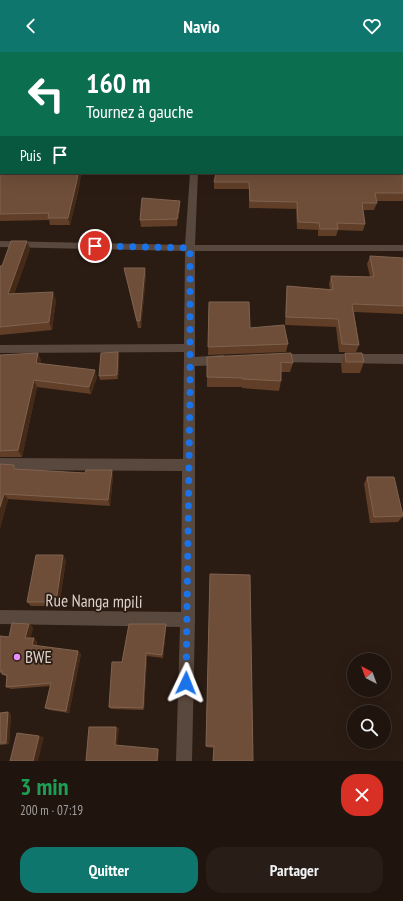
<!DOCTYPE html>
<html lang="fr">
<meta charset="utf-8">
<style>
body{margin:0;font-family:"PT Sans Narrow",sans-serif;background:#281e17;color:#f1f3f6;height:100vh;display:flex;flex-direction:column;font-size:15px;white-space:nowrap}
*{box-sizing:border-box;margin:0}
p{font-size:13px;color:#a29f9e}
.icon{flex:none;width:22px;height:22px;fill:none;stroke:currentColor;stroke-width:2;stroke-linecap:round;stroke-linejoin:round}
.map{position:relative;height:709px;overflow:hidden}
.sheet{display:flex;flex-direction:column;background:#20150e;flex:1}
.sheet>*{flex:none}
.hud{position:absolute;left:0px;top:0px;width:403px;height:122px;box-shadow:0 4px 16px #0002,0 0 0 1px #3d342e;background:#0b6e4f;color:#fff;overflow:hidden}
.needle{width:26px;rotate:319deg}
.tools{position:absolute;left:347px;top:601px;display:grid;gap:8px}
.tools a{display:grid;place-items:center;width:44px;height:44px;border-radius:50%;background:#20150e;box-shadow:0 4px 16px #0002,0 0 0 1px #3d342e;font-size:20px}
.pin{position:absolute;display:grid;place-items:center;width:34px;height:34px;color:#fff;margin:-17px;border:2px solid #fff;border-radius:50%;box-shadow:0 1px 4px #0007}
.me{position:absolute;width:44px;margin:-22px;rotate:2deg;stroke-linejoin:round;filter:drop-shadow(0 0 3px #0008)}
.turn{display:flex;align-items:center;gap:14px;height:84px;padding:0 20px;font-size:18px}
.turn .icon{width:52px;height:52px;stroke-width:2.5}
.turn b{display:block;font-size:28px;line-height:34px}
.then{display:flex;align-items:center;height:38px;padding:0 20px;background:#0003;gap:8px;font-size:15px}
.round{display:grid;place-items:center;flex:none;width:42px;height:42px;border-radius:16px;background:#281e17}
.overview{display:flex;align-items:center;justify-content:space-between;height:68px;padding:0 20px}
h1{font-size:24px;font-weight:700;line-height:30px;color:#1e9e55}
.button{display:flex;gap:8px;margin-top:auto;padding:8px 20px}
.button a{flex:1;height:46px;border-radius:16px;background:#0f766e;color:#fff;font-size:16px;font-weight:700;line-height:46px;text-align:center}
.button a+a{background:#281e17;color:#f1f3f6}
header{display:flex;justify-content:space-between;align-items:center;height:52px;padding:0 20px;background:#0f766e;color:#fff;font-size:18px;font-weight:700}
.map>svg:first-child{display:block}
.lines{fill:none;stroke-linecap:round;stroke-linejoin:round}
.street{fill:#59483d;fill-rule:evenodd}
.wall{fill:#603e27}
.shaded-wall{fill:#452a18}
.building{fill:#6e4e39;stroke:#7f6350}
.route{stroke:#1a73e8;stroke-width:7;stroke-dasharray:0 12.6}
.poi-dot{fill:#e98efe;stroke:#2b1c13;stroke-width:1.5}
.labels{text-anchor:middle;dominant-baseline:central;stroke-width:3.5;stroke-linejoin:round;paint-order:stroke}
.near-street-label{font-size:17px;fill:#dcd2cb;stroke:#2b1c13}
.near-poi-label{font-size:17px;fill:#dcd2cb;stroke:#2b1c13;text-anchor:start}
</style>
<header><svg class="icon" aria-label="back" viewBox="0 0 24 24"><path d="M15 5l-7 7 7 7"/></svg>Navio<svg class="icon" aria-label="heart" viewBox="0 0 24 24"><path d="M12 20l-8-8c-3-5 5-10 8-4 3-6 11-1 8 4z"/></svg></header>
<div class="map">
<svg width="403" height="709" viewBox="0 0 403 709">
<rect width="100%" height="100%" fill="#2b1c13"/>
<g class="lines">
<g class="street">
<rect x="0" y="48" width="1" height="4"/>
<rect x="402" y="48" width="1" height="4"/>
<rect x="0" y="104" width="1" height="6"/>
<path d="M190,121H198L195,193H403V199H195V305L223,303L227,305L229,308L227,311L223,313L195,314V568L192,709H176L180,575L0,572V558L181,560L182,419L0,418V406L183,407L184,300L0,301V293L184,292L185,199L0,195V189L185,193Z"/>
<path d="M276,302H403V312L276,310L272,309L270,306L272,303Z"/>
</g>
</g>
<g class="wall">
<path d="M351,0H403V31H402V1H351Z"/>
<rect x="0" y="63" width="1" height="36"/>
<path d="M403,72V149H376L377,151L374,158H363L365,172L363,179L338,178L336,184H318V178L297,177L296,157L249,156V137H214V130L216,121H214H402Z"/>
<path d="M7,121H81L79,136L70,173H50L49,168L0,169V122H6Z"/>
<path d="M180,149V156L177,174L141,175L140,168Z"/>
<path d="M30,197L14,242L56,248L52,278L0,283V214H2Z"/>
<path d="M370,204L403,206V262L354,260L359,293L356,300H339L336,275L285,273L286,242L287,234L330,237L329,232L331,224L370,225L367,212Z"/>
<path d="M124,216L146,223L141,276H138L126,223Z"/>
<path d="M209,250L250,276L288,292L286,300L208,303Z"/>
<path d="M118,300L119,305L118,327L100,328L99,324Z"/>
<path d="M38,301L41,309L40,311L97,325L91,342L37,335L22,405H0V303Z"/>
<path d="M345,301L364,310L360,321H342L341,312Z"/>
<path d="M207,305L293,311L290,320H281V329L279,339L242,336V335H207Z"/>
<path d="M0,412L17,417L85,421L112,418L113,424L110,454L8,447L0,476Z"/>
<path d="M367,425L403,464L398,470L370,471L364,432Z"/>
<path d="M66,508L59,554H31L27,550Z"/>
<path d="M210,522L253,709H213L214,696L206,695Z"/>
<path d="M29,572L33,576L30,586L37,590V594L81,602L69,661L49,658L45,656L50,634L11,637L6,635L7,625L2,622V621H0V584L9,585Z"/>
<path d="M166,572V576L163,606L147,604L144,658L111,657L109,655L122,610Z"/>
<path d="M8,660L11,662L9,692L0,693V661Z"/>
</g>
<g class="shaded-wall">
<path d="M1,33V46L0,47V36Z"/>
<path d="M78,121H81L79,136L70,173L68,166Z"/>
<path d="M180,149V156L177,174V167Z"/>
<path d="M27,189L30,197L11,250L8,242Z"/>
<path d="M145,216L146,223L141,276L140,269Z"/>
<path d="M53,240L56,248L52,278L49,270Z"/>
<path d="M118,300L119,305L118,327L117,323Z"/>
<path d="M38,301L41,309L38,318L36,311Z"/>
<path d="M95,318L97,325L91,342L89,335Z"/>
<path d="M34,328L37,335L22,405L18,398Z"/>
<path d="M112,418L113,424L110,454L108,448Z"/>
<path d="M4,442L8,447L0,476V455Z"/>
<path d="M63,503L66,508L59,554L56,550Z"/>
<path d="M29,572L33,576L30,589L25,586Z"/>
<path d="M166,572V576L163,606L162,603Z"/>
<path d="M34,586L37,590L36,596L32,593Z"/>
<path d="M78,599L81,602L69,661L66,659Z"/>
<path d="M146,601L147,604L144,658L143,656Z"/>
<path d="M8,660L11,662L9,692L6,691Z"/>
<path d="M116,675L119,676L117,694L115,693Z"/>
<path d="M39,684L44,685L38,709H33Z"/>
<path d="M158,697L159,698L158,709H157Z"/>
</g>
<g class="building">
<path d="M0,0H322V1H1V33L0,36Z"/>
<path d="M354,0H403V23H402V1H354Z"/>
<rect x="0" y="63" width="1" height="28"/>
<path d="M402,70L403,72V141H375L377,151H362L365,172L337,171L338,177H320L319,171L298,170L297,150L250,149L249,130H214L216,121H402Z"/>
<path d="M7,121H78L77,128L68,166H48L49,161L0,162V122H6Z"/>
<path d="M142,146L180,149L177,167L140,168Z"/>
<path d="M11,189H27L8,242L53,240L49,270L0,275V214H2Z"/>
<path d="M370,204L403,206V254L354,252L352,253L359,293L342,292L338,267L286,265L287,234L333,238L331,224L374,225Z"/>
<path d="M124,216H145L140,269H137Z"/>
<path d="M209,250H249L250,276L284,273L288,292L208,295Z"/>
<path d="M118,300L117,323L99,324L101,301Z"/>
<path d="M38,301L36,311L95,318L89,335L34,328L18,398L0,399V303Z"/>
<path d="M291,301L293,311L281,310V329L243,327V326L207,325V305Z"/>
<path d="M345,301H362L364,310H346Z"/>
<path d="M0,412L14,413V417L85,421L86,418H112L108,448L4,442L0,455Z"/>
<path d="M367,425H394L403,464L374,465Z"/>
<path d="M36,503H63L56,550H27Z"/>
<path d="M210,522L250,523L253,709H213L214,694H206Z"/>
<path d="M12,571L29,572L25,586H34L32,593L78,599L66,659L45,656L51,631L6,635L7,623L2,622V619H0V584L9,585Z"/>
<path d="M129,572H166L162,603L146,601L143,656L109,655L112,610H122Z"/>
<path d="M8,660L6,691H0V661Z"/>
<path d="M89,675H116L115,693L158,697L157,709H86Z"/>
<path d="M17,681L39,684L33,709H10Z"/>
</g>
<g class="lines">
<path class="route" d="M95,194L190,196V340L186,631"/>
</g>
<circle class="poi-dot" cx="17" cy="605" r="4"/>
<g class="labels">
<g class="near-street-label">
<text transform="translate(94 549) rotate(1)">Rue Nanga mpili</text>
</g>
<g class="near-poi-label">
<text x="25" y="605">BWE</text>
</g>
</g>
</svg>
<div class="tools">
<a><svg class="needle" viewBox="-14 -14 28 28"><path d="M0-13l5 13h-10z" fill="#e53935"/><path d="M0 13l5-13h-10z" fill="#a29f9e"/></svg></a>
<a><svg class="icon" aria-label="search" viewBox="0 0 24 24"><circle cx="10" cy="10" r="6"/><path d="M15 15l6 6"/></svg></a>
</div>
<div class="pin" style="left:95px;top:194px;background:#d93025"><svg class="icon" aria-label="arrive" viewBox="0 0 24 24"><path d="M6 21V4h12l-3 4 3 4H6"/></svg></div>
<svg class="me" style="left:186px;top:631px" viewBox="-20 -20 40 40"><path d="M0-17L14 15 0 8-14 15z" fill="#1a73e8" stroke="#fff" stroke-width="4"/></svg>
<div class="hud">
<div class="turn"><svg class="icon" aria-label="left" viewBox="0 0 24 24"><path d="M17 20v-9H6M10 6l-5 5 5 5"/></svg><div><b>160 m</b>Tournez à gauche</div></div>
<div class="then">Puis<svg class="icon" aria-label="arrive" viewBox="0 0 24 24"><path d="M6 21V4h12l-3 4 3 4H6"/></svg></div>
</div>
</div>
<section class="sheet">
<div class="overview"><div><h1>3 min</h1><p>200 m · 07:19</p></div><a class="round" style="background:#d93025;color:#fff"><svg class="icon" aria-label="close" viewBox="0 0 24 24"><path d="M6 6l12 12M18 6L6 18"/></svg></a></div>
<div class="button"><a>Quitter</a><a>Partager</a></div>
</section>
